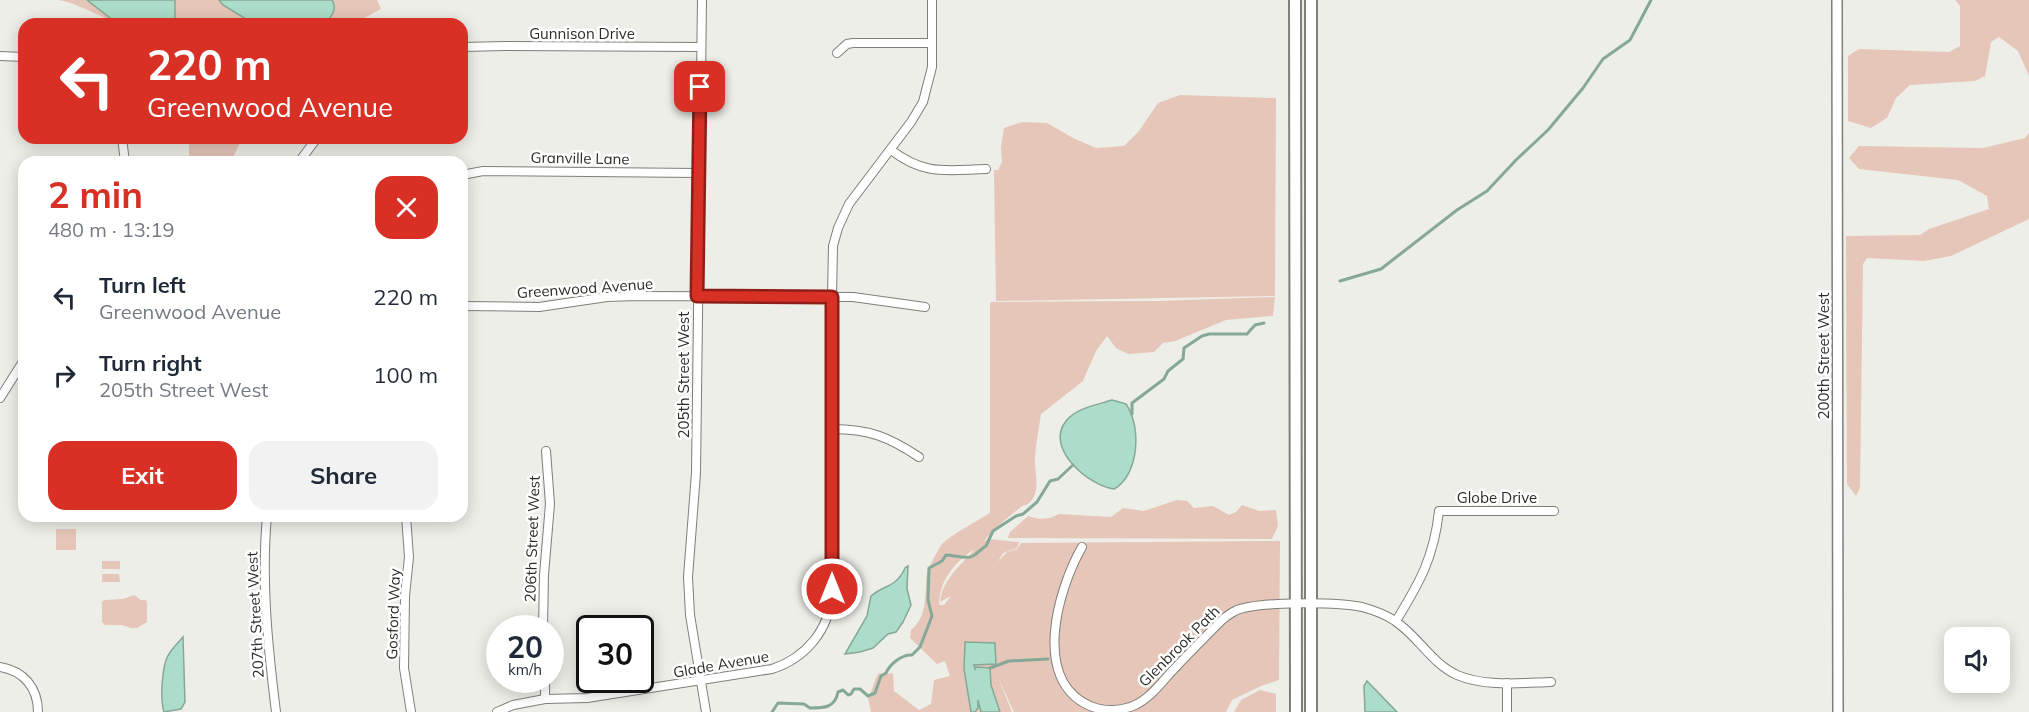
<!DOCTYPE html>
<meta charset="utf-8">
<style>
body{margin:0;font-family:Mulish,sans-serif;background:#f2f2f3;color:#1f2937;height:100vh;display:flex;flex-direction:column;font-size:22px;white-space:nowrap}
*{box-sizing:border-box;margin:0}
p{font-size:20px;color:#747a83}
.icon{flex:none;width:33px;height:33px;fill:none;stroke:currentColor;stroke-width:2;stroke-linecap:round;stroke-linejoin:round}
.map{position:relative;flex:1;overflow:hidden}
.details{position:absolute;left:18px;top:156px;width:450px;height:366px;display:flex;flex-direction:column;background:#fff;border-radius:18px;box-shadow:0 3px 15px #0003}
.details>*{flex:none}
.banner{position:absolute;left:18px;top:18px;width:450px;height:126px;border-radius:18px;box-shadow:0 3px 15px #0003;background:#d93025;color:#fff;overflow:hidden}
.buttons{position:absolute;left:1944px;top:627px;display:grid;gap:12px}
.buttons a{display:grid;place-items:center;width:66px;height:66px;border-radius:12px;background:#fff;box-shadow:0 3px 15px #0003;font-size:30px}
.speed{position:absolute;left:486px;top:615px;display:flex;gap:12px;font-size:30px;font-weight:700;text-align:center}
.speed>*{display:grid;place-content:center;width:78px;height:78px;border-radius:50%;background:#fff;box-shadow:0 3px 15px #0003;line-height:1}
.speed small{font-size:15px;font-weight:400}
.speed .limit{border:3px solid #111;border-radius:9px;background:#fff;color:#111}
.pin{position:absolute;display:grid;place-items:center;width:51px;height:51px;color:#fff;margin:-26px;border-radius:12px;box-shadow:0 3px 9px #0006}
.me{position:absolute;width:66px;margin:-33px;rotate:0deg;stroke-linejoin:round;filter:drop-shadow(0 0 4px #0008)}
.turn{display:flex;align-items:center;gap:21px;height:126px;padding:0 30px;font-size:27px}
.turn .icon{width:78px;height:78px;stroke-width:2.5}
.turn b{display:block;font-size:42px;line-height:51px}
.round{display:grid;place-items:center;flex:none;width:63px;height:63px;border-radius:18px;background:#f2f2f3}
.head{display:flex;align-items:center;justify-content:space-between;height:102px;padding:0 30px}
h1{font-size:36px;font-weight:700;line-height:45px;color:#d93025}
.cta{display:flex;gap:12px;margin-top:auto;padding:12px 30px}
.cta a{flex:1;height:69px;border-radius:18px;background:#d93025;color:#fff;font-size:24px;font-weight:700;line-height:69px;text-align:center}
.cta a+a{background:#f2f2f3;color:#1f2937}
ul{padding:0;list-style:none}
li{display:flex;align-items:center;gap:18px;height:78px;padding:0 30px}
li div{flex:1}
li b{display:block;font-size:22px}
li em{font-style:normal}
.map>svg:first-child{display:block}
.green{fill:#e5c6b8;fill-rule:evenodd}
.water{fill:#abddc8;stroke:#85a898;stroke-width:1.5}
.lines{fill:none;stroke-linecap:round;stroke-linejoin:round}
.stream{stroke:#85a898;stroke-width:3}
.minor-casing{stroke:#7f7f7a;stroke-width:10}
.tertiary-casing{stroke:#7f7f7a;stroke-width:12}
.secondary-casing{stroke:#7f7f7a;stroke-width:14}
.minor{stroke:#fff;stroke-width:8}
.tertiary{stroke:#fff;stroke-width:9}
.secondary{stroke:#fff;stroke-width:10}
.route-casing{stroke:#8d1f18;stroke-width:15}
.route{stroke:#d93025;stroke-width:10}
.labels{text-anchor:middle;dominant-baseline:central;stroke-width:5;stroke-linejoin:round;paint-order:stroke}
.street-label{font-size:15px;fill:#2b2b29;stroke:#fffffe}
</style>
<div class="map">
<svg width="2029" height="712" viewBox="0 0 2029 712">
<rect width="100%" height="100%" fill="#eeeee8"/>
<g class="green">
<path d="M59,0H87L118,24C111,24 107,19 101,16C87,10 74,3 59,0Z"/>
<path d="M175,0H219L223,5L254,24H229L213,18L205,24H175Z"/>
<path d="M332,0H377L381,9L353,24H325L332,16L334,3Z"/>
<path d="M1955,0H2029V76L2018,51L1999,37L1991,42L1985,76L1975,81L1910,85L1896,98L1887,118L1871,128L1848,121V56L1859,49L1949,52L1960,46V6Z"/>
<path d="M1180,95L1276,98L1275,296L996,301L994,170H998L1002,162L1001,148L1004,128L1022,122L1047,123L1073,138L1096,148L1124,146L1139,131L1158,103Z"/>
<path d="M2029,133V219L1951,256L1924,261L1867,258L1863,264L1860,488L1856,496L1847,484L1846,236L1920,235L1929,229L1989,209L1987,196L1958,180L1859,169L1849,158L1859,146L1983,148L2025,138Z"/>
<path d="M189,138H242L231,162H192L189,161Z"/>
<path d="M1275,297L1273,316L1226,320L1175,341L1163,343L1154,352L1128,354L1116,348L1107,336L1096,351L1083,381L1041,414C1039,428 1036,443 1035,457C1034,471 1042,491 1029,503C1026,506 1025,504 1021,507C1008,517 994,529 983,542L988,539L1019,542L1017,548L1003,553L998,562L1007,552L1017,549L1021,543L1280,541L1279,680L1261,686L1232,700L1226,712H1014L998,677L1012,712H871L868,699C873,690 873,681 879,673L884,674L893,673L894,691L919,710L931,704L934,680L950,676L945,661L937,664L910,638L911,630C929,616 924,593 927,573C927,571 940,546 942,544C949,536 979,520 990,513V302L1159,301ZM975,549C961,565 942,580 940,602L951,596L944,605H939C939,581 955,561 975,549Z"/>
<path d="M1177,500L1187,501L1194,508L1213,506L1229,515L1236,512L1242,505L1259,511L1276,510L1278,526L1272,539L1008,538L1010,532L1028,516L1039,519L1050,518L1059,514L1111,517L1123,508L1144,511Z"/>
<rect x="56" y="529" width="20" height="21"/>
<rect x="102" y="561" width="18" height="8"/>
<path d="M102,574H119L120,582H102Z"/>
<path d="M134,595L141,600H146L147,603V622L137,628H131L122,625H105L102,622V602L104,600L123,599Z"/>
<path d="M1260,690L1276,694V712H1234L1241,700Z"/>
</g>
<g class="water">
<path d="M87,0H175V24H118Z"/>
<path d="M219,0H332C338,9 331,17 325,24H254L223,5Z"/>
<path d="M1112,400L1126,404C1142,427 1139,475 1114,489C1089,486 1044,448 1066,421C1076,408 1097,405 1112,400Z"/>
<path d="M908,566L907,589L911,605L903,622L896,632L888,634L873,648L860,652L845,654L867,616L871,596C885,584 896,588 905,568Z"/>
<path d="M183,637L185,702L181,709L164,712C160,698 162,674 166,660C169,651 177,644 183,637Z"/>
<path d="M965,642L995,643L996,664L974,665L975,669L976,667L990,668L991,685L1000,712H981L978,700V708L975,712H971L964,669Z"/>
<path d="M1367,681L1397,712H1365L1364,686Z"/>
</g>
<g class="lines">
<g class="stream">
<path d="M1340,281L1381,269L1457,210L1487,191L1516,160L1548,130L1583,88L1603,59L1630,40L1651,0"/>
<path d="M1132,414V403L1164,379L1168,371L1183,359L1184,348L1202,336L1209,334H1247L1255,325L1264,323"/>
<path d="M990,668L1009,661L1048,659"/>
<path d="M772,712L778,703L804,704L810,708C824,708 835,708 838,692L843,690L848,695L851,694L854,689H860L868,696L875,693L881,676L886,673C890,664 902,654 912,655L920,647L932,616L928,600L929,568L942,561L946,555C955,555 965,560 973,556C978,553 981,549 986,546L993,531L1016,516L1023,514L1037,502L1050,481L1058,479L1073,465"/>
</g>
<defs>
<g id="minor">
<path d="M702,0L696,473L688,577L690,615L706,712"/>
<path d="M462,47L505,46L701,47"/>
<path d="M837,53L847,44L853,43H932"/>
<path d="M0,56L24,57"/>
<path d="M122,138L125,162"/>
<path d="M891,150C925,176 946,170 986,169"/>
<path d="M299,162L317,138"/>
<path d="M462,175L483,171L699,173"/>
<path d="M462,306L539,307L607,297L637,296L853,297L925,307"/>
<path d="M0,398L24,360"/>
<path d="M832,429C869,429 889,437 919,457"/>
<path d="M267,516C261,581 268,647 276,712"/>
<path d="M406,516L409,557L405,596L404,668L411,712"/>
<path d="M1082,547C1058,589 1031,680 1090,706C1104,712 1122,711 1135,705C1151,698 1163,680 1175,668C1191,651 1207,635 1223,619C1227,616 1231,613 1235,611C1255,601 1338,602 1362,607C1373,610 1385,614 1395,621C1418,636 1431,663 1457,675C1485,687 1521,683 1551,682"/>
<path d="M1396,621C1420,582 1434,557 1439,511H1554"/>
<path d="M543,628L544,575L550,504L546,451"/>
<path d="M0,667C24,671 38,688 38,712"/>
<path d="M545,680V699"/>
<path d="M497,712L513,705L545,699L587,698L772,669C806,658 829,630 832,594V297L833,246L838,228L849,204L911,122L923,102L932,67V0"/>
<path d="M1507,712V683"/>
</g>
<path id="tertiary" d="M1837,0L1838,712"/>
<g id="secondary">
<path d="M1295,0L1296,712"/>
<path d="M1311,0V712"/>
</g>
</defs>
<use href="#minor" class="minor-casing"/>
<use href="#tertiary" class="tertiary-casing"/>
<use href="#secondary" class="secondary-casing"/>
<use href="#minor" class="minor"/>
<use href="#tertiary" class="tertiary"/>
<use href="#secondary" class="secondary"/>
</g>
<g class="lines">
<defs>
<path id="route" d="M700,87L697,296L832,297V589"/>
</defs>
<use href="#route" class="route-casing"/>
<use href="#route" class="route"/>
</g>
<g class="labels">
<g class="street-label">
<text x="582" y="33">Gunnison Drive</text>
<text transform="translate(580 158) rotate(1)">Granville Lane</text>
<text transform="translate(585 288) rotate(-4)">Greenwood Avenue</text>
<text transform="translate(1823 356) rotate(-90)">200th Street West</text>
<text transform="translate(683 375) rotate(-90)">205th Street West</text>
<text x="1497" y="497">Globe Drive</text>
<text transform="translate(532 539) rotate(-88)">206th Street West</text>
<text transform="translate(393 614) rotate(-88)">Gosford Way</text>
<text transform="translate(255 615) rotate(-93)">207th Street West</text>
<text transform="translate(1179 646) rotate(-45)">Glenbrook Path</text>
<text transform="translate(721 664) rotate(-10)">Glade Avenue</text>
</g>
</g>
</svg>
<div class="buttons">
<a><svg class="icon" aria-label="sound" viewBox="0 0 24 24"><path d="M4 9h4l5-4v14l-5-4H4zM17 9q2 3 0 6"/></svg></a>
</div>
<div class="speed"><div>20<small>km/h</small></div><div class="limit">30</div></div>
<div class="pin" style="left:700px;top:87px;background:#d93025"><svg class="icon" aria-label="arrive" viewBox="0 0 24 24"><path d="M6 21V4h12l-3 4 3 4H6"/></svg></div>
<svg class="me" style="left:832px;top:589px" viewBox="-20 -20 40 40"><circle r="17" fill="#d93025" stroke="#fff" stroke-width="3"/><path d="M0-11L8 9 0 5-8 9z" fill="#fff"/></svg>
<div class="banner">
<div class="turn"><svg class="icon" aria-label="left" viewBox="0 0 24 24"><path d="M17 20v-9H6M10 6l-5 5 5 5"/></svg><div><b>220 m</b>Greenwood Avenue</div></div>
</div>
<section class="details">
<div class="head"><div><h1>2 min</h1><p>480 m · 13:19</p></div><a class="round" style="background:#d93025;color:#fff"><svg class="icon" aria-label="close" viewBox="0 0 24 24"><path d="M6 6l12 12M18 6L6 18"/></svg></a></div>
<ul>
<li><svg class="icon" aria-label="left" viewBox="0 0 24 24"><path d="M17 20v-9H6M10 6l-5 5 5 5"/></svg><div><b>Turn left</b><p>Greenwood Avenue</p></div><em>220 m</em></li>
<li><svg class="icon" aria-label="right" viewBox="0 0 24 24"><path d="M7 20v-9h11M14 6l5 5-5 5"/></svg><div><b>Turn right</b><p>205th Street West</p></div><em>100 m</em></li>
</ul>
<div class="cta"><a>Exit</a><a>Share</a></div>
</section>
</div>
